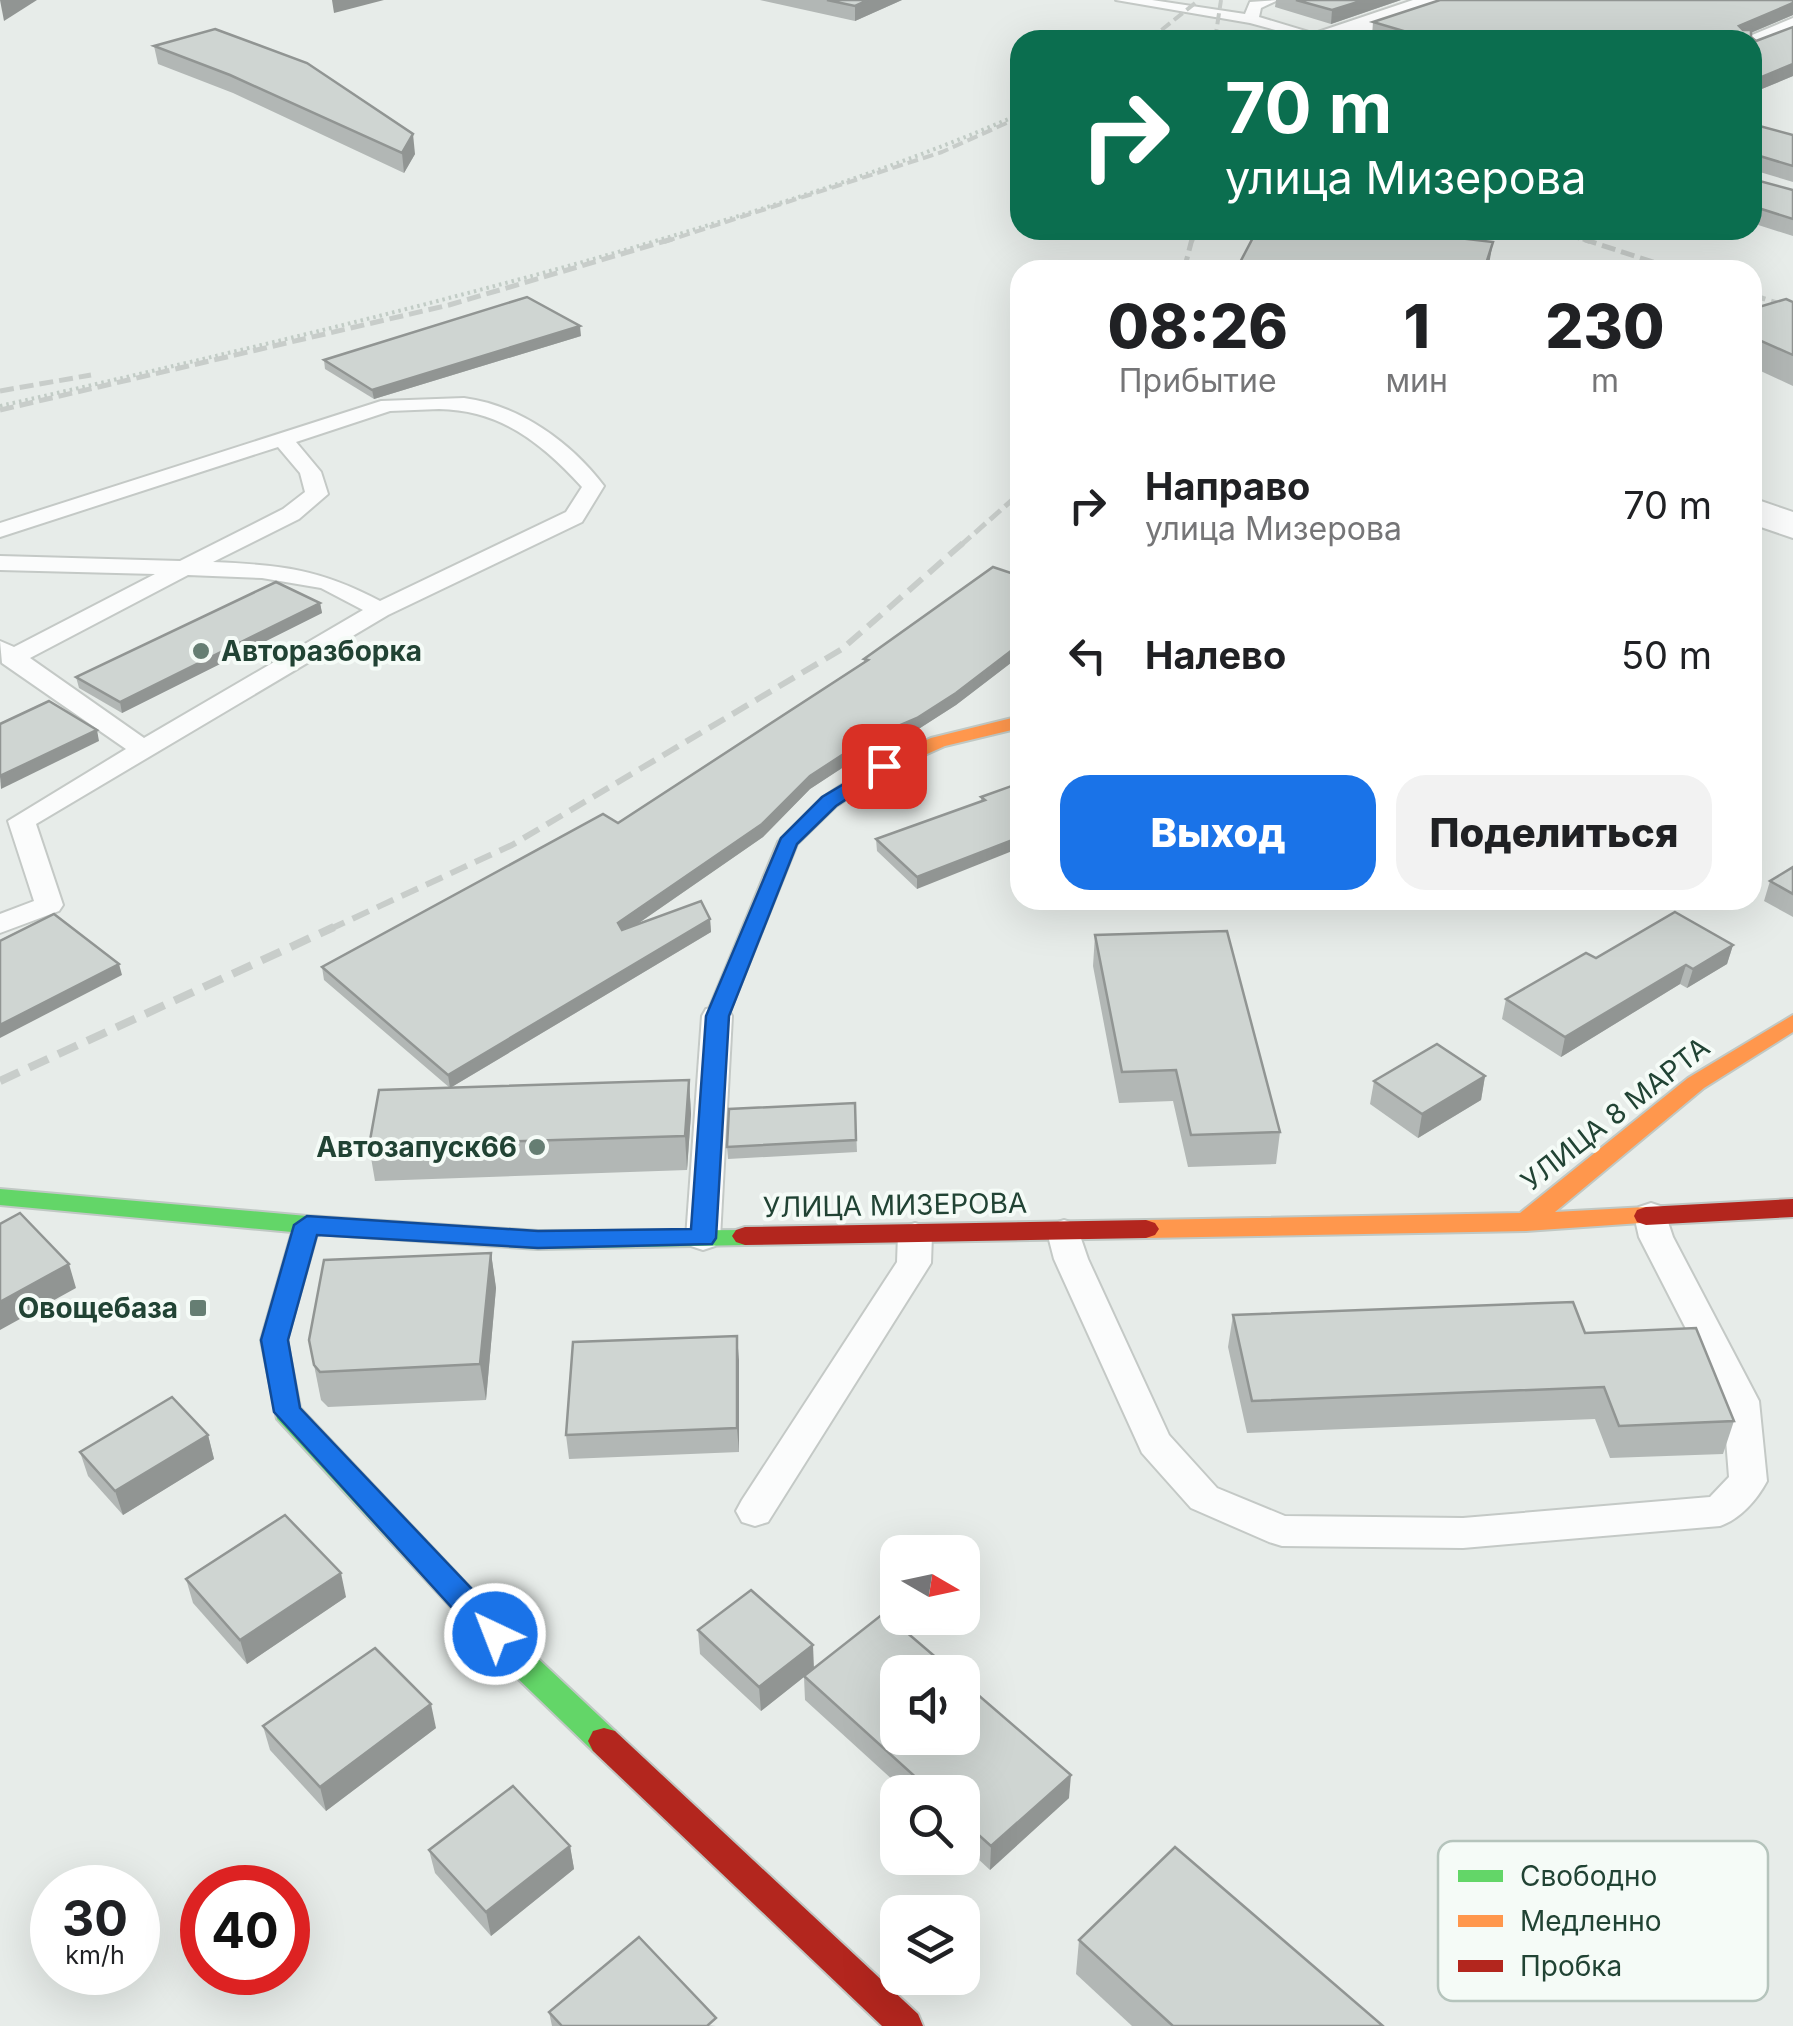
<!DOCTYPE html>
<html lang="ru">
<meta charset="utf-8">
<style>
body{margin:0;font-family:Inter,sans-serif;background:#f2f2f2;color:#202124;height:100vh;display:flex;flex-direction:column;font-size:38px;white-space:nowrap}
*{box-sizing:border-box;margin:0}
p{font-size:32px;color:#757577}
.icon{flex:none;width:55px;height:55px;fill:none;stroke:currentColor;stroke-width:2;stroke-linecap:round;stroke-linejoin:round}
.map{position:relative;flex:1;overflow:hidden}
.details{position:absolute;left:1010px;top:260px;width:752px;height:650px;display:flex;flex-direction:column;background:#fff;border-radius:30px;box-shadow:0 10px 40px #0002}
.details>*{flex:none}
.top-card{position:absolute;left:1010px;top:30px;width:752px;height:210px;border-radius:30px;box-shadow:0 10px 40px #0002;background:#0b6e4f;color:#fff;overflow:hidden}
.needle{width:65px;rotate:99deg}
.tools{position:absolute;left:880px;top:1535px;display:grid;gap:20px}
.tools a{display:grid;place-items:center;width:100px;height:100px;border-radius:20px;background:#fff;box-shadow:0 10px 40px #0002;font-size:50px}
.speed{position:absolute;left:30px;top:1865px;display:flex;gap:20px;font-size:50px;font-weight:700;text-align:center}
.speed>*{display:grid;place-content:center;width:130px;height:130px;border-radius:50%;background:#fff;box-shadow:0 10px 40px #0002;line-height:1}
.speed small{font-size:25px;font-weight:400}
.speed .limit{border:15px solid #d22;background:#fff;color:#111}
.pin{position:absolute;display:grid;place-items:center;width:85px;height:85px;color:#fff;margin:-42px;border-radius:20px;box-shadow:0 5px 15px #0006}
.me{position:absolute;width:110px;margin:-55px;rotate:317deg;stroke-linejoin:round;filter:drop-shadow(0 0 8px #0008)}
.turn{display:flex;align-items:center;gap:35px;height:210px;padding:0 50px;font-size:45px}
.turn .icon{width:130px;height:130px;stroke-width:2.5}
.turn b{display:block;font-size:70px;line-height:85px}
.eta{display:flex;justify-content:space-evenly;align-items:center;height:170px;text-align:center}
.eta b{font-size:60px;font-weight:800;line-height:70px}
.cta{display:flex;gap:20px;margin-top:auto;padding:20px 50px}
.cta a{flex:1;height:115px;border-radius:30px;background:#1a73e8;color:#fff;font-size:40px;font-weight:800;line-height:115px;text-align:center}
.cta a+a{background:#f2f2f2;color:#202124}
ul{padding:0;list-style:none}
li{display:flex;align-items:center;gap:30px;height:150px;padding:0 50px}
li div{flex:1}
li b{display:block;font-size:38px}
li em{font-style:normal}
.map>svg:first-child{display:block}
.lines{fill:none;stroke-linecap:round;stroke-linejoin:round}
.lane-casing{stroke:#c4c9c6;stroke-width:4}
.street-casing{stroke:#c4c9c6;stroke-width:4}
.fast-casing{stroke:#c0c8c4;stroke-width:4}
.slow-casing{stroke:#c0c8c4;stroke-width:4}
.jam-casing{stroke:#c0c8c4;stroke-width:4}
.path{stroke:#c2ccc6;stroke-width:4;stroke-dasharray:2.5 4;stroke-linecap:butt}
.lane{fill:#fbfcfc;fill-rule:evenodd}
.street{fill:#fbfcfc;fill-rule:evenodd}
.fast{fill:#63d668;fill-rule:evenodd}
.slow{fill:#ff974d;fill-rule:evenodd}
.jam{fill:#b3261e;fill-rule:evenodd}
.rail-far3{stroke:#c8cdca;stroke-width:4;stroke-dasharray:11 5;stroke-linecap:butt}
.rail-far2{stroke:#c8cdca;stroke-width:5;stroke-dasharray:14 6;stroke-linecap:butt}
.rail-far1{stroke:#c8cdca;stroke-width:6;stroke-dasharray:18 9;stroke-linecap:butt}
.rail{stroke:#c8cdca;stroke-width:8;stroke-dasharray:21 11;stroke-linecap:butt}
.wall{fill:#b2b7b5}
.shaded-wall{fill:#919593}
.building{fill:#cfd5d2;stroke:#919593;stroke-width:2.5}
.route{fill:#1a73e8;stroke:#114b97;stroke-width:2.5}
.poi-dot{fill:#667e73;stroke:#f5fbf7;stroke-width:4}
.labels{text-anchor:middle;dominant-baseline:central;stroke-width:8;stroke-linejoin:round;paint-order:stroke}
.poi-label{font-size:28px;font-weight:bold;fill:#214334;stroke:#f5fbf7;text-anchor:end}
.street-label{font-size:28px;fill:#214334;stroke:#f5fbf7}
.key{fill:#f5fbf7;stroke:#b5c4bc;stroke-width:2.5}
.key-label{font-size:28px;fill:#214334}
</style>
<div class="map">
<svg width="1793" height="2026" viewBox="0 0 1793 2026">
<rect width="100%" height="100%" fill="#e7ece9"/>
<g class="lines">
<defs>
<g id="lane">
<path d="M1116,0H1152L1245,14L1250,2L1278,0L1261,8L1259,17L1332,39L1312,40L1250,23Z"/>
<path d="M464,398C519,405 571,442 604,486L582,522L388,615L36,824L63,905L59,911L0,933V914L34,901L8,821L126,749L2,663L0,641L14,647L155,574L0,570V556L180,561L283,509L305,492L300,473L278,447L0,537V523L381,401ZM439,409C500,410 541,442 582,487L566,512L380,601C320,569 281,565 213,562L299,519L328,494L321,472L296,442L390,411ZM188,575L262,578L321,588L363,610L144,738L30,658Z"/>
<path d="M717,1007L728,1009L732,1016L720,1238L715,1246L703,1250L691,1246L686,1238L702,1016L706,1009Z"/>
<path d="M1651,1203L1663,1207L1673,1237L1759,1401L1767,1481C1757,1500 1740,1519 1720,1526L1463,1548L1282,1546L1269,1542L1191,1508L1142,1453L1054,1259L1047,1232L1052,1224L1064,1220L1076,1224L1088,1259L1169,1435L1217,1488L1285,1516L1463,1518L1710,1497L1729,1477L1723,1401L1639,1237L1634,1215L1639,1207Z"/>
<path d="M915,1223L927,1227L932,1235L931,1263L768,1522L755,1526L742,1522L736,1511L742,1500L897,1262L898,1235L903,1227Z"/>
</g>
<g id="street">
<path d="M1413,0H1452L1448,6L1348,40L1311,39L1315,33Z"/>
<path d="M1793,18V36L1752,51V40H1740Z"/>
<path d="M1752,498L1793,512V538L1752,524Z"/>
</g>
<path id="fast" d="M0,1189L307,1216L538,1231L754,1230L758,1236L754,1242L745,1245L538,1249L317,1234L287,1340L300,1408L532,1653L615,1731L620,1741L615,1751L604,1754L593,1751L510,1671L277,1419L261,1340L292,1232L0,1205Z"/>
<g id="slow">
<path d="M1020,716V728L945,746L891,770L836,806L797,844L728,1016L717,1023L709,1021L706,1016L778,842L822,798L877,762L931,738Z"/>
<path d="M1793,1015V1032L1704,1088L1555,1212L1646,1207L1655,1210L1658,1216L1655,1222L1526,1231L1146,1238L1137,1235L1133,1229L1137,1223L1146,1220L1520,1213L1688,1078Z"/>
</g>
<g id="jam">
<path d="M1793,1199V1217L1646,1225L1637,1222L1634,1216L1637,1210L1646,1207Z"/>
<path d="M1146,1220L1155,1223L1159,1229L1155,1235L1146,1238L745,1245L736,1242L732,1236L736,1230L745,1227Z"/>
<path d="M604,1728L615,1731L918,2014L923,2026H882L593,1751L588,1741L593,1731Z"/>
</g>
</defs>
<use href="#lane" class="lane-casing"/>
<use href="#street" class="street-casing"/>
<use href="#fast" class="fast-casing"/>
<use href="#slow" class="slow-casing"/>
<use href="#jam" class="jam-casing"/>
<path class="path" d="M0,406C207,359 414,310 618,252C755,212 890,171 1020,114"/>
<use href="#lane" class="lane"/>
<use href="#street" class="street"/>
<use href="#fast" class="fast"/>
<use href="#slow" class="slow"/>
<use href="#jam" class="jam"/>
<g class="rail-far3">
<path d="M1149,40L1199,0"/>
<path d="M1215,40L1221,0"/>
<path d="M1554,230L1590,242"/>
<path d="M664,242L942,152L1020,117"/>
<path d="M1192,242L1195,230"/>
</g>
<g class="rail-far2">
<path d="M1583,239L1677,270"/>
<path d="M1184,270L1192,239"/>
<path d="M1752,295L1793,308"/>
<path d="M0,391L91,375"/>
<path d="M0,410L449,305L672,239"/>
<path d="M960,546L1020,493"/>
</g>
<path class="rail-far1" d="M328,930L512,845L842,649L963,543"/>
<path class="rail" d="M0,1081L334,927"/>
</g>
<g class="wall">
<path d="M760,0H902L855,21Z"/>
<path d="M1276,0H1401L1331,24L1275,7Z"/>
<path d="M1793,0V15L1751,33V37L1756,41L1793,27V76L1752,93V40H1385L1372,36L1373,22Z"/>
<path d="M215,29L415,154L404,173L233,93L158,64L154,46Z"/>
<path d="M1752,124L1793,135V182L1753,170Z"/>
<path d="M1752,179L1793,190V236L1752,223Z"/>
<path d="M1573,230H1622L1600,239Z"/>
<path d="M1793,302V386L1752,367V309Z"/>
<path d="M581,336L374,399L325,369L324,360Z"/>
<path d="M1020,576V656L956,705L917,730L865,753L810,789L763,837L636,925L710,919L711,932L450,1088L689,1080L691,1114L687,1170L375,1181L369,1146L450,1088L324,980L322,967L618,823L864,662V659Z"/>
<path d="M320,603L322,613L122,713L79,688L76,677Z"/>
<path d="M1020,783L917,889L877,851L876,839L981,802V797Z"/>
<path d="M1793,867V917L1764,901L1770,881Z"/>
<path d="M1095,935L1280,1132L1276,1164L1188,1167L1173,1101L1119,1103L1093,966Z"/>
<path d="M1733,945L1727,964L1687,988L1680,984L1561,1057L1502,1019L1506,999L1596,958Z"/>
<path d="M1485,1076L1481,1100L1418,1138L1370,1104L1374,1081Z"/>
<path d="M855,1103L857,1152L728,1159L727,1147Z"/>
<path d="M491,1253L496,1288L486,1400L328,1407L321,1400L309,1340Z"/>
<path d="M1233,1315L1585,1333L1734,1421L1723,1454L1610,1458L1595,1419L1247,1433L1228,1347Z"/>
<path d="M737,1336L739,1452L569,1459L566,1435Z"/>
<path d="M208,1435L214,1459L123,1515L88,1476L80,1452Z"/>
<path d="M186,1579L346,1597L247,1664L193,1603Z"/>
<path d="M698,1630L814,1668L1069,1798L990,1870L962,1844V1792H906L805,1700L804,1677L761,1711L700,1654Z"/>
<path d="M263,1726L436,1728L326,1811L270,1750Z"/>
<path d="M570,1846L574,1869L491,1936L435,1873L429,1850Z"/>
<path d="M1079,1940L1383,2026H1132L1076,1974Z"/>
<path d="M549,2012L716,2026H552Z"/>
</g>
<g class="shaded-wall">
<path d="M0,0H37L4,21Z"/>
<path d="M332,0H384L334,13Z"/>
<path d="M868,0H902L855,21V6Z"/>
<path d="M1364,0H1401L1331,24L1332,10Z"/>
<path d="M1793,3V15L1736,39L1739,26Z"/>
<path d="M1793,64V76L1752,93V81Z"/>
<path d="M413,134L415,154L404,173L402,153Z"/>
<path d="M1602,230H1622L1600,239Z"/>
<path d="M1493,242L1488,270H1484Z"/>
<path d="M580,326L581,336L374,399L372,390Z"/>
<path d="M320,603L322,613L122,713L120,702Z"/>
<path d="M1020,644V656L956,705L917,730L865,753L810,789L763,837L620,936L618,923L810,776Z"/>
<path d="M97,730L99,741L1,789L0,776Z"/>
<path d="M1020,837V848L917,889V877Z"/>
<path d="M710,919L711,932L450,1088L448,1075Z"/>
<path d="M1733,945L1727,964L1687,988L1693,969Z"/>
<path d="M119,964L122,975L0,1038V1025Z"/>
<path d="M1686,965L1680,984L1561,1057L1565,1037Z"/>
<path d="M1485,1076L1481,1100L1418,1138L1422,1114Z"/>
<path d="M689,1080L691,1114L687,1170L685,1136Z"/>
<path d="M491,1253L496,1288L486,1400L480,1364Z"/>
<path d="M69,1264L76,1288L0,1330V1302Z"/>
<path d="M737,1336L739,1360V1452L737,1428Z"/>
<path d="M208,1435L214,1459L123,1515L115,1491Z"/>
<path d="M341,1573L346,1597L247,1664L240,1640Z"/>
<path d="M813,1645L814,1669L761,1711L759,1687Z"/>
<path d="M431,1704L436,1728L326,1811L320,1787Z"/>
<path d="M1071,1775L1069,1798L990,1870L991,1846Z"/>
<path d="M570,1846L574,1869L491,1936L486,1912Z"/>
</g>
<g class="building">
<path d="M827,0H868L855,6Z"/>
<path d="M1296,0H1364L1332,10Z"/>
<path d="M1440,0H1793V3L1739,26L1743,30H1751V37L1756,41L1793,27V64L1752,81V40H1434L1373,22Z"/>
<path d="M215,29L307,63L413,134L402,153L230,75L154,46Z"/>
<path d="M1752,124L1793,135V166L1753,154L1752,176Z"/>
<path d="M1752,179L1793,190V219L1752,206Z"/>
<path d="M1257,230H1390L1493,242L1484,270H1236Z"/>
<path d="M527,297L580,326L372,390L324,360Z"/>
<path d="M1786,299L1793,302V355L1752,337V309Z"/>
<path d="M993,567L1020,576V644L956,693L917,718L865,740L810,776L762,824L618,923L622,930L701,901L710,919L448,1075L322,967L603,814L618,823L868,660L864,659Z"/>
<path d="M276,582L320,603L120,702L76,677Z"/>
<path d="M49,701L97,730L0,776V724Z"/>
<path d="M1020,783V837L917,877L876,839L985,800L981,797Z"/>
<path d="M1793,867V894L1770,881Z"/>
<path d="M1675,912L1733,945L1693,969L1686,965L1565,1037L1506,999L1586,953L1596,958Z"/>
<path d="M54,914L119,964L0,1025V941Z"/>
<path d="M1227,931L1280,1132L1191,1135L1176,1070L1122,1072L1095,935Z"/>
<path d="M1437,1044L1485,1076L1422,1114L1374,1081Z"/>
<path d="M689,1080L685,1136L369,1146L379,1090Z"/>
<path d="M855,1103L856,1140L727,1147L729,1109Z"/>
<path d="M20,1213L69,1264L0,1302V1224Z"/>
<path d="M491,1253L480,1364L320,1372L314,1365L309,1340L324,1260Z"/>
<path d="M1573,1302L1585,1333L1696,1328L1734,1421L1619,1426L1604,1387L1252,1401L1233,1315Z"/>
<path d="M737,1336V1428L566,1435L573,1342Z"/>
<path d="M172,1397L208,1435L115,1491L80,1452Z"/>
<path d="M285,1515L341,1573L240,1640L186,1579Z"/>
<path d="M751,1590L813,1645L759,1687L698,1630Z"/>
<path d="M884,1613L953,1672H898V1738H962V1681L1071,1775L991,1846L962,1820V1792H932L804,1676Z"/>
<path d="M375,1648L431,1704L320,1787L263,1726Z"/>
<path d="M513,1786L570,1846L486,1912L429,1850Z"/>
<path d="M1175,1847L1383,2026H1173L1079,1940Z"/>
<path d="M639,1937L716,2018L707,2026H562L549,2012Z"/>
</g>
<path class="route" d="M884,760L894,766L891,770L836,806L797,844L729,1016L716,1238L712,1244L538,1248L317,1235L288,1340L300,1408L506,1625L510,1634L506,1643L495,1647L484,1643L274,1412L261,1340L294,1225L307,1216L538,1231L691,1229L706,1016L781,838L822,797Z"/>
<g class="poi-dot">
<circle cx="201" cy="651" r="10"/>
<circle cx="537" cy="1147" r="10"/>
<rect x="188" y="1298" width="20" height="20" rx="5"/>
</g>
<g class="labels">
<g class="poi-label">
<text x="221" y="651" text-anchor="start">Авторазборка</text>
<text x="517" y="1147">Автозапуск66</text>
<text x="178" y="1308">Овощебаза</text>
</g>
<g class="street-label">
<text transform="translate(1615 1114) rotate(-38)">УЛИЦА 8 МАРТА</text>
<text transform="translate(895 1205) rotate(-1)">УЛИЦА МИЗЕРОВА</text>
</g>
</g>
<rect x="1438" y="1841" width="330" height="160" rx="15" class="key"/>
<rect x="1458" y="1870" width="45" height="12" fill="#63d668"/>
<rect x="1458" y="1915" width="45" height="12" fill="#ff974d"/>
<rect x="1458" y="1960" width="45" height="12" fill="#b3261e"/>
<g class="key-label">
<text x="1520" y="1886">Свободно</text>
<text x="1520" y="1931">Медленно</text>
<text x="1520" y="1976">Пробка</text>
</g>
</svg>
<div class="tools">
<a><svg class="needle" viewBox="-14 -14 28 28"><path d="M0-13l5 13h-10z" fill="#e53935"/><path d="M0 13l5-13h-10z" fill="#757577"/></svg></a>
<a><svg class="icon" aria-label="sound" viewBox="0 0 24 24"><path d="M4 9h4l5-4v14l-5-4H4zM17 9q2 3 0 6"/></svg></a>
<a><svg class="icon" aria-label="search" viewBox="0 0 24 24"><circle cx="10" cy="10" r="6"/><path d="M15 15l6 6"/></svg></a>
<a><svg class="icon" aria-label="layers" viewBox="0 0 24 24"><path d="M12 4l9 5-9 5-9-5zM3 14l9 5 9-5"/></svg></a>
</div>
<div class="speed"><div>30<small>km/h</small></div><div class="limit">40</div></div>
<div class="pin" style="left:884px;top:766px;background:#d93025"><svg class="icon" aria-label="arrive" viewBox="0 0 24 24"><path d="M6 21V4h12l-3 4 3 4H6"/></svg></div>
<svg class="me" style="left:495px;top:1634px" viewBox="-20 -20 40 40"><circle r="17" fill="#1a73e8" stroke="#fff" stroke-width="3"/><path d="M0-11L8 9 0 5-8 9z" fill="#fff"/></svg>
<div class="top-card">
<div class="turn"><svg class="icon" aria-label="right" viewBox="0 0 24 24"><path d="M7 20v-9h11M14 6l5 5-5 5"/></svg><div><b>70 m</b>улица Мизерова</div></div>
</div>
<section class="details">
<div class="eta">
<div><b>08:26</b><p>Прибытие</p></div>
<div><b>1</b><p>мин</p></div>
<div><b>230</b><p>m</p></div>
</div>
<ul>
<li><svg class="icon" aria-label="right" viewBox="0 0 24 24"><path d="M7 20v-9h11M14 6l5 5-5 5"/></svg><div><b>Направо</b><p>улица Мизерова</p></div><em>70 m</em></li>
<li><svg class="icon" aria-label="left" viewBox="0 0 24 24"><path d="M17 20v-9H6M10 6l-5 5 5 5"/></svg><div><b>Налево</b></div><em>50 m</em></li>
</ul>
<div class="cta"><a>Выход</a><a>Поделиться</a></div>
</section>
</div>
